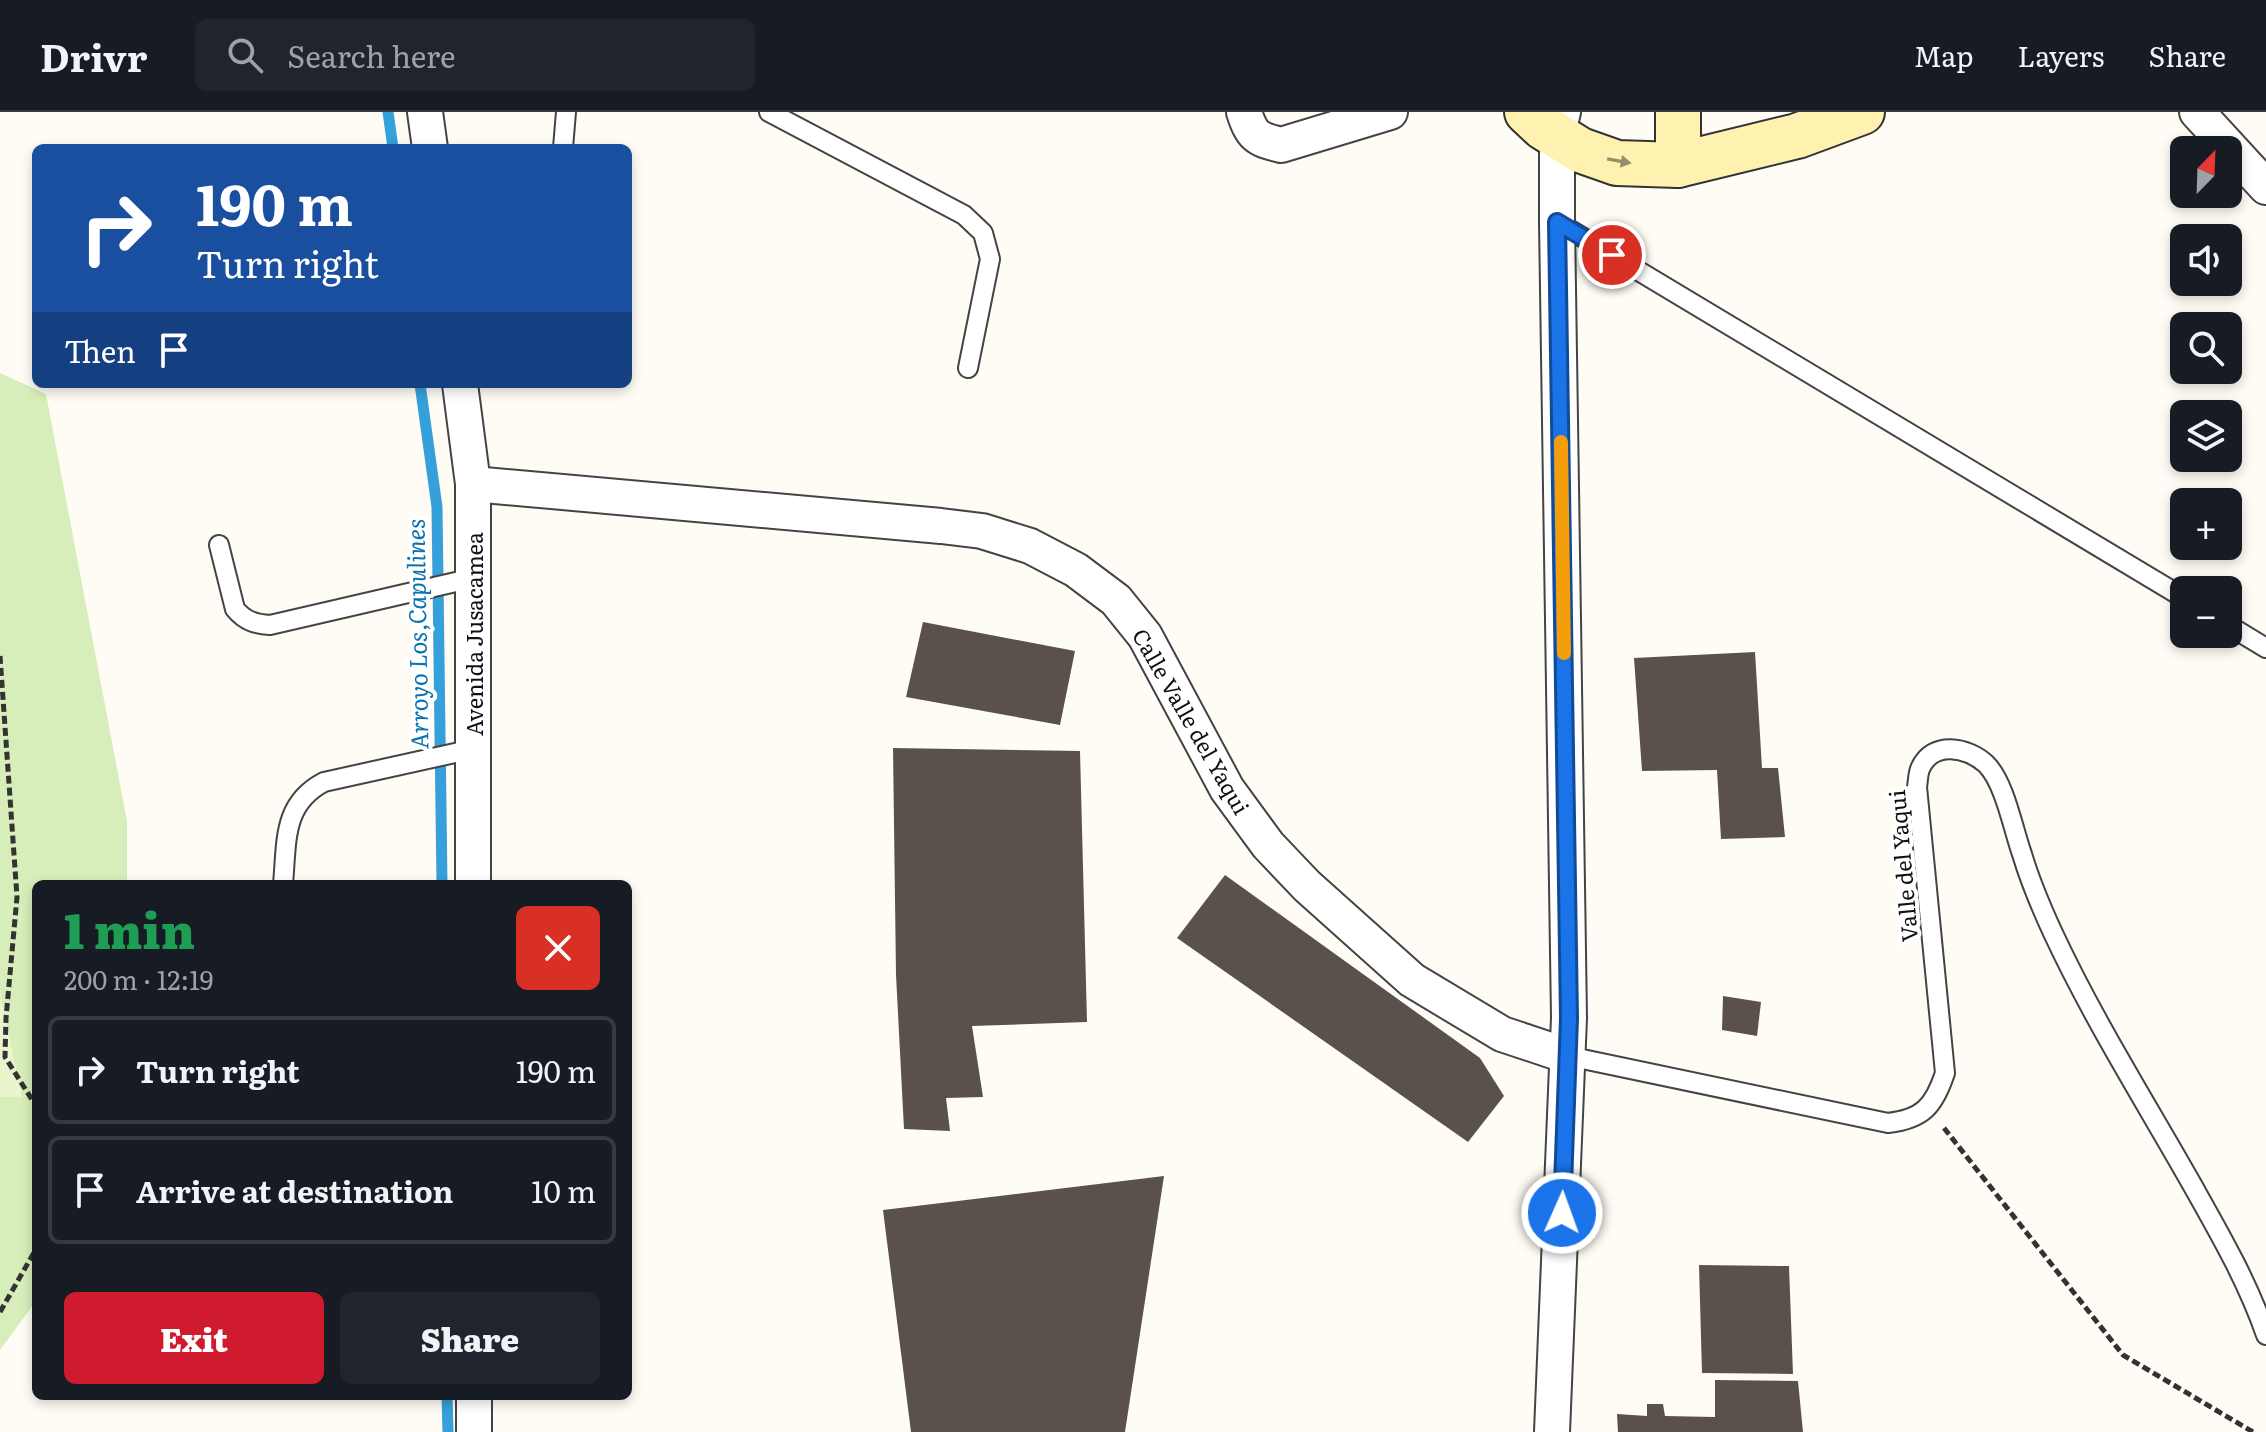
<!DOCTYPE html>
<meta charset="utf-8">
<style>
body{margin:0;font-family:Literata,serif;background:#20242c;color:#f1f3f6;height:100vh;display:flex;flex-direction:column;font-size:30px;white-space:nowrap}
*{box-sizing:border-box;margin:0}
p{font-size:26px;color:#9ea1a6}
.icon{flex:none;width:44px;height:44px;fill:none;stroke:currentColor;stroke-width:2;stroke-linecap:round;stroke-linejoin:round}
.map{position:relative;flex:1;overflow:hidden}
.drawer{position:absolute;left:32px;top:768px;width:600px;height:520px;display:flex;flex-direction:column;background:#171b24;border-radius:12px;box-shadow:0 4px 12px #0003}
.drawer>*{flex:none}
.top-card{position:absolute;left:32px;top:32px;width:600px;height:244px;border-radius:12px;box-shadow:0 4px 12px #0003;background:#1a4fa0;color:#fff;overflow:hidden}
.needle{width:52px;rotate:23deg}
.tools{position:absolute;left:2170px;top:24px;display:grid;gap:16px}
.tools a{display:grid;place-items:center;width:72px;height:72px;border-radius:12px;background:#171b24;box-shadow:0 4px 12px #0003;font-size:40px}
.pin{position:absolute;display:grid;place-items:center;width:68px;height:68px;color:#fff;margin:-34px;border:4px solid #fff;border-radius:50%;box-shadow:0 2px 8px #0007}
.me{position:absolute;width:88px;margin:-44px;rotate:2deg;stroke-linejoin:round;filter:drop-shadow(0 0 6px #0008)}
.turn{display:flex;align-items:center;gap:28px;height:168px;padding:0 32px;font-size:36px}
.turn .icon{width:104px;height:104px;stroke-width:2.5}
.turn b{display:block;font-size:56px;line-height:68px}
.then{display:flex;align-items:center;height:76px;padding:0 32px;background:#0003;gap:16px;font-size:30px}
.round{display:grid;place-items:center;flex:none;width:84px;height:84px;border-radius:12px;background:#20242c}
.head{display:flex;align-items:center;justify-content:space-between;height:136px;padding:0 32px}
h1{font-size:48px;font-weight:800;line-height:60px;color:#1e9e55}
.cta{display:flex;gap:16px;margin-top:auto;padding:16px 32px}
.cta a{flex:1;height:92px;border-radius:12px;background:#cf1b2d;color:#fff;font-size:32px;font-weight:800;line-height:92px;text-align:center}
.cta a+a{background:#20242c;color:#f1f3f6}
ul{padding:0;list-style:none}
li{display:flex;align-items:center;gap:24px;height:108px;margin:0 16px 12px;padding:0 16px;border:4px solid #363941;border-radius:12px}
li div{flex:1}
li b{display:block;font-size:30px}
li em{font-style:normal}
header{display:flex;align-items:center;gap:48px;box-sizing:border-box;height:112px;padding:0 40px;background:#171b24;border-bottom:2px solid #363941}
header strong{font-size:38px}
nav{display:flex;gap:44px;margin-inline-start:auto;font-size:28px}
.search{width:560px;height:72px;background:#20242c;display:flex;align-items:center;gap:20px;box-sizing:border-box;padding:0 28px;border-radius:12px;color:#9ea1a6;font-size:30px}
.map>svg:first-child{display:block}
.green{fill:#d8eeba}
.pitch{fill:#e9f5cc}
.lines{fill:none;stroke-linecap:round;stroke-linejoin:round}
.stream{stroke:#35a0d9;stroke-width:11}
.building{fill:#5b514c}
.lane-casing{stroke:#444;stroke-width:22}
.street-casing{stroke:#444;stroke-width:38}
.secondary-casing{stroke:#333;stroke-width:48}
.path{stroke:#333;stroke-width:5;stroke-dasharray:8 4;stroke-linecap:butt}
.lane{stroke:#fff;stroke-width:18}
.street{stroke:#fff;stroke-width:34}
.secondary{stroke:#fff2b0;stroke-width:44}
.oneway{fill:#948d68}
.route-casing{stroke:#114b97;stroke-width:20}
.route{stroke:#1a73e8;stroke-width:14}
.slow{stroke:#f59e0b;stroke-width:14}
.labels{text-anchor:middle;dominant-baseline:central;stroke-width:8;stroke-linejoin:round;paint-order:stroke}
.street-label{font-size:22px;fill:#111;stroke:#fff}
.water-label{font-size:24px;font-style:italic;fill:#0d72b0;stroke:#fff}
</style>
<header>
<strong>Drivr</strong>
<div class="search"><svg class="icon" aria-label="search" viewBox="0 0 24 24"><circle cx="10" cy="10" r="6"/><path d="M15 15l6 6"/></svg>Search here</div>
<nav><a>Map</a><a>Layers</a><a>Share</a></nav>
</header>
<div class="map">
<svg width="2266" height="1320" viewBox="0 0 2266 1320">
<rect width="100%" height="100%" fill="#fffcf5"/>
<path class="green" d="M0,261L46,282L127,709V772H36V1189L0,1238Z"/>
<path class="pitch" d="M0,880L22,985H0Z"/>
<g class="lines">
<g class="stream">
<path d="M388,0L393,36"/>
<path d="M420,272L437,395L442,772"/>
<path d="M447,1284L448,1320"/>
</g>
</g>
<g class="building">
<path d="M923,510L1075,539L1060,613L906,585Z"/>
<path d="M1755,540L1762,656H1778L1785,725L1721,727L1717,658L1642,659L1634,546Z"/>
<path d="M893,636L1080,639L1087,910L972,914L983,985L946,986L950,1019L904,1017L896,863Z"/>
<path d="M1225,763L1480,946L1504,984L1468,1030L1177,826Z"/>
<path d="M1723,884L1761,890L1757,924L1722,918Z"/>
<path d="M1164,1064L1125,1320H911L883,1098Z"/>
<path d="M1699,1153L1789,1154L1793,1262L1702,1261Z"/>
<path d="M1715,1268L1798,1269L1803,1320H1618L1617,1302L1647,1304V1292H1663L1665,1304L1715,1305Z"/>
</g>
<g class="lines">
<defs>
<g id="lane">
<path d="M769,0L964,103L983,121L990,147L968,256"/>
<path d="M563,36L566,0"/>
<path d="M1557,110L2184,486"/>
<path d="M219,433L235,497C245,509 255,512 270,513L473,466"/>
<path d="M2228,513L2266,536"/>
<path d="M283,772C287,730 282,692 324,670L473,637"/>
<path d="M1568,944L1888,1011C1923,1007 1934,994 1945,961L1917,675C1918,669 1918,662 1920,657C1932,628 1968,635 1986,652C2005,671 2013,717 2022,742C2030,769 2041,795 2053,821C2094,909 2146,991 2194,1076C2221,1124 2248,1171 2266,1223"/>
</g>
<g id="street">
<path d="M425,0L430,36"/>
<path d="M1244,0C1252,24 1256,27 1281,33L1390,0"/>
<path d="M2197,0L2266,75"/>
<path d="M460,272L473,372V772"/>
<path d="M473,372L941,414L982,419L1030,434L1076,458L1116,488L1145,524L1227,677L1268,733L1307,774L1412,868L1502,922L1568,944"/>
<path d="M474,1284V1320"/>
<path d="M1552,1320L1569,906L1557,110V24L1563,0"/>
</g>
<g id="secondary">
<path d="M1527,0L1543,15L1580,38L1617,51L1678,53L1797,24L1862,0"/>
<path d="M1678,0V53"/>
</g>
</defs>
<use href="#lane" class="lane-casing"/>
<use href="#street" class="street-casing"/>
<use href="#secondary" class="secondary-casing"/>
<g class="path">
<path d="M0,544L17,785L6,906L5,945L36,994"/>
<path d="M1944,1016L2123,1243L2253,1320"/>
<path d="M0,1200L36,1137"/>
</g>
<use href="#lane" class="lane"/>
<use href="#street" class="street"/>
<use href="#secondary" class="secondary"/>
</g>
<defs><path id="oneway-solid" d="M-6-.8H1V-3.2L6.5 0L1 3.2V.8H-6Z" transform="scale(2)"/></defs>
<use class="oneway" href="#oneway-solid" transform="translate(1619 49) rotate(10)"/>
<g class="lines">
<defs>
<path id="route" d="M1562,1101L1569,906L1557,110L1612,143"/>
</defs>
<use href="#route" class="route-casing"/>
<use href="#route" class="route"/>
<path class="slow" d="M1561,330L1564,541"/>
</g>
<g class="labels">
<g class="street-label">
<text transform="translate(473 522) rotate(-90)">Avenida Jusacamea</text>
<text transform="translate(1192 609) rotate(60)">Calle Valle del Yaqui</text>
<text transform="translate(1902 754) rotate(-95)">Valle del Yaqui</text>
</g>
<g class="water-label">
<text transform="translate(416 522) rotate(-91)">Arroyo Los,Capulines</text>
</g>
</g>
</svg>
<div class="tools">
<a><svg class="needle" viewBox="-14 -14 28 28"><path d="M0-13l5 13h-10z" fill="#e53935"/><path d="M0 13l5-13h-10z" fill="#9ea1a6"/></svg></a>
<a><svg class="icon" aria-label="sound" viewBox="0 0 24 24"><path d="M4 9h4l5-4v14l-5-4H4zM17 9q2 3 0 6"/></svg></a>
<a><svg class="icon" aria-label="search" viewBox="0 0 24 24"><circle cx="10" cy="10" r="6"/><path d="M15 15l6 6"/></svg></a>
<a><svg class="icon" aria-label="layers" viewBox="0 0 24 24"><path d="M12 4l9 5-9 5-9-5zM3 14l9 5 9-5"/></svg></a>
<a>+</a>
<a>−</a>
</div>
<div class="pin" style="left:1612px;top:143px;background:#d93025"><svg class="icon" aria-label="arrive" viewBox="0 0 24 24"><path d="M6 21V4h12l-3 4 3 4H6"/></svg></div>
<svg class="me" style="left:1562px;top:1101px" viewBox="-20 -20 40 40"><circle r="17" fill="#1a73e8" stroke="#fff" stroke-width="3"/><path d="M0-11L8 9 0 5-8 9z" fill="#fff"/></svg>
<div class="top-card">
<div class="turn"><svg class="icon" aria-label="right" viewBox="0 0 24 24"><path d="M7 20v-9h11M14 6l5 5-5 5"/></svg><div><b>190 m</b>Turn right</div></div>
<div class="then">Then<svg class="icon" aria-label="arrive" viewBox="0 0 24 24"><path d="M6 21V4h12l-3 4 3 4H6"/></svg></div>
</div>
<section class="drawer">
<div class="head"><div><h1>1 min</h1><p>200 m · 12:19</p></div><a class="round" style="background:#d93025;color:#fff"><svg class="icon" aria-label="close" viewBox="0 0 24 24"><path d="M6 6l12 12M18 6L6 18"/></svg></a></div>
<ul>
<li><svg class="icon" aria-label="right" viewBox="0 0 24 24"><path d="M7 20v-9h11M14 6l5 5-5 5"/></svg><div><b>Turn right</b></div><em>190 m</em></li>
<li><svg class="icon" aria-label="arrive" viewBox="0 0 24 24"><path d="M6 21V4h12l-3 4 3 4H6"/></svg><div><b>Arrive at destination</b></div><em>10 m</em></li>
</ul>
<div class="cta"><a>Exit</a><a>Share</a></div>
</section>
</div>
